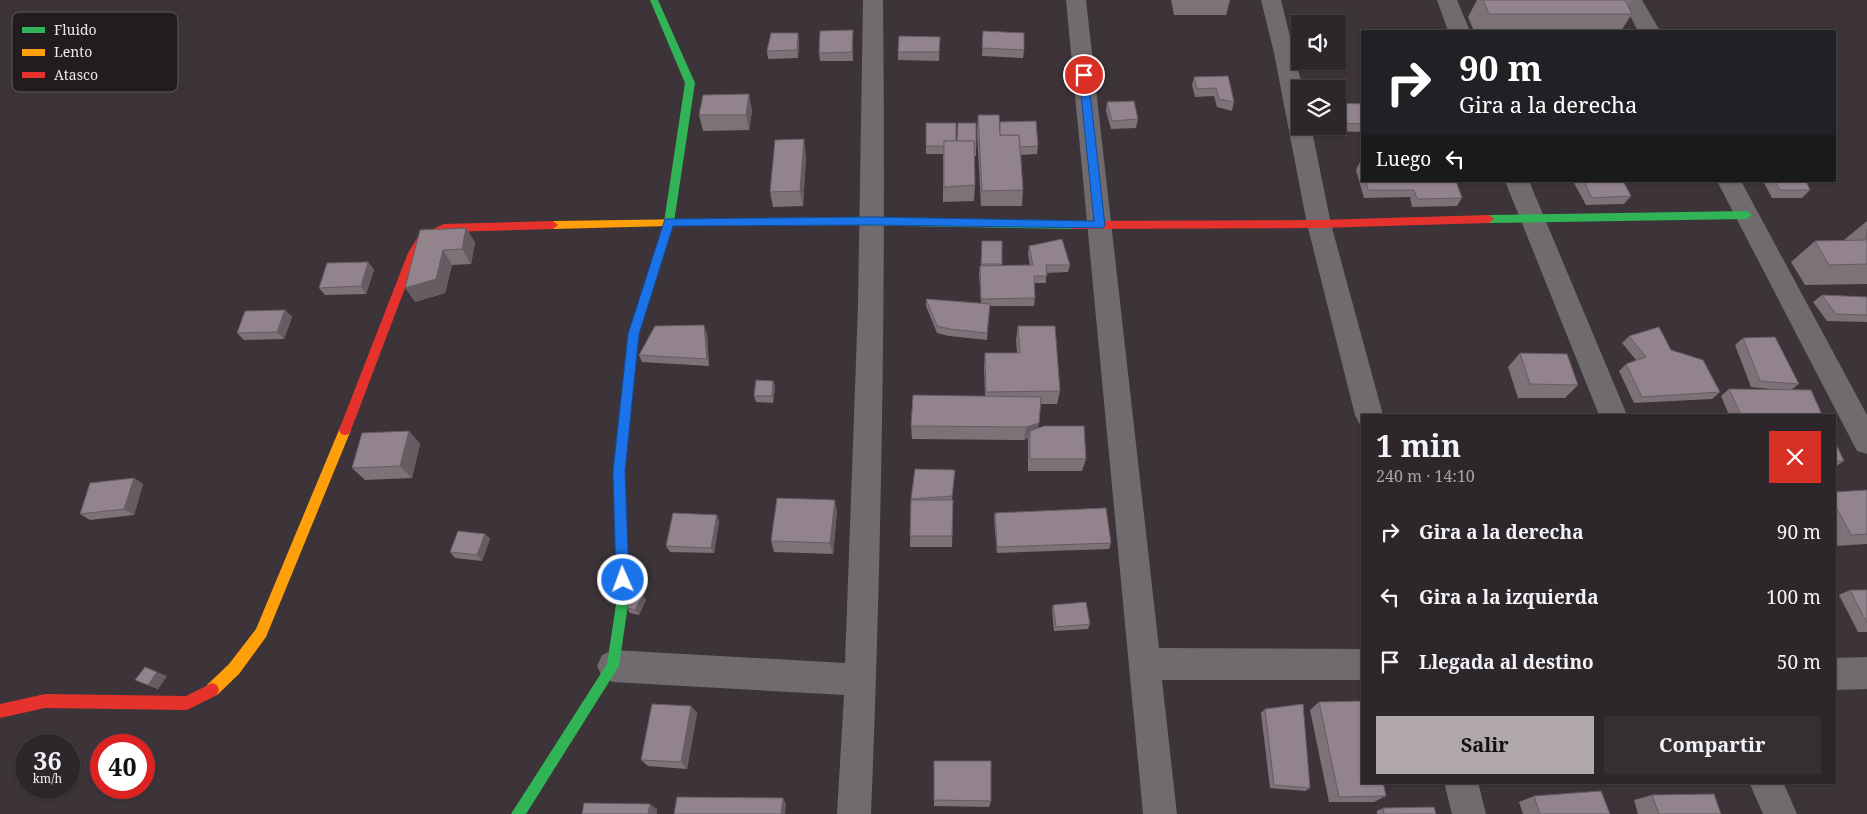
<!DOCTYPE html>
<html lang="es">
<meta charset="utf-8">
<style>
body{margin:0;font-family:"Noto Serif",serif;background:#352f33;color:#f1f3f6;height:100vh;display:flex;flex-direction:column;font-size:19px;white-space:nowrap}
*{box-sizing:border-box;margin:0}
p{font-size:16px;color:#a7a5a9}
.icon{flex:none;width:28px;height:28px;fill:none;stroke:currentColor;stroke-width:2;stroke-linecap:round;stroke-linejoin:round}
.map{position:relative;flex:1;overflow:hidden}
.side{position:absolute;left:1361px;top:414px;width:475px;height:370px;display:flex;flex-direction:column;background:#2d272b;border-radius:0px;box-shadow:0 1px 4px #0004,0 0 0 1px #484447}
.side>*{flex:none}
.banner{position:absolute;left:1361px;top:30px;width:475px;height:152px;border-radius:0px;box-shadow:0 1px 4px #0004,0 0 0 1px #484447;background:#202124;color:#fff;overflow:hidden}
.tools{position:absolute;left:1291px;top:15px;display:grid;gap:10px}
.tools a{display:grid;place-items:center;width:55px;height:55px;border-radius:0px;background:#2d272b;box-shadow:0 1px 4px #0004,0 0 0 1px #484447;font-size:25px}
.speed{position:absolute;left:15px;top:734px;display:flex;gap:10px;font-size:25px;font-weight:700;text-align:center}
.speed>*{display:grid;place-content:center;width:65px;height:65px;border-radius:50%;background:#2d272b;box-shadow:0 1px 4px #0004,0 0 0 1px #484447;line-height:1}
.speed small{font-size:12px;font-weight:400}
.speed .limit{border:8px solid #d22;background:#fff;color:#111}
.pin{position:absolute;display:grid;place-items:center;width:42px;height:42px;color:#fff;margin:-21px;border:2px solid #fff;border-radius:50%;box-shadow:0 1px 5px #0007}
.me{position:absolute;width:55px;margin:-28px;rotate:358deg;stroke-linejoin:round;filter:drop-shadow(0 0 4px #0008)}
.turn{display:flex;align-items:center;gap:18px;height:105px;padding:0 15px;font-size:22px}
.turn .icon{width:65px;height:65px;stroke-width:2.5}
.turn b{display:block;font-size:35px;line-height:42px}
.then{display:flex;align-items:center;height:48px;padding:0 15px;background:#0003;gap:10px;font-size:19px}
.round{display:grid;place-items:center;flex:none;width:52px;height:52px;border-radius:0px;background:#352f33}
.headline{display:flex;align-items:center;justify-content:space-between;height:85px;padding:0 15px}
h1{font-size:30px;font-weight:700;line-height:38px}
.button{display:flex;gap:10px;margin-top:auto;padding:10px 15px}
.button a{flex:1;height:58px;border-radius:0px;background:#b1a8ad;color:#111;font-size:20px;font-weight:700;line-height:58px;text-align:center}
.button a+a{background:#352f33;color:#f1f3f6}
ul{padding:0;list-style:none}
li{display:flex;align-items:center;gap:15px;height:65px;padding:0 15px}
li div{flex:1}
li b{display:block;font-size:19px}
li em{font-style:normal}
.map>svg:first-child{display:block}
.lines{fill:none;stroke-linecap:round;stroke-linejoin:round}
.street{fill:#6f6b6e;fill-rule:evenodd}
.fast{fill:#30b455;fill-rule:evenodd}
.slow{fill:#ff9f0a;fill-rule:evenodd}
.jam{fill:#e5322d;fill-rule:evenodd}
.wall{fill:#7e7178}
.shaded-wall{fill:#665c62}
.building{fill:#92838c;stroke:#665c62}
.route{fill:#1a73e8;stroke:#114b97}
.key{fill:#221b1f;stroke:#60585c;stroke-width:1}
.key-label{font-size:14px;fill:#f0e6ec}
</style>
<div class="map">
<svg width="1867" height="814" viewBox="0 0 1867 814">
<rect width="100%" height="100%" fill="#3c3439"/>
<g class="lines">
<g class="street">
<path d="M863,0H883C886,272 882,543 871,814H837L844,695L613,682L602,677L597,666L602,655L613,650L845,663L858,305Z"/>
<path d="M1066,0H1086L1159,648L1362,649V680H1162L1177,814H1143Z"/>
<path d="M1261,0H1281L1303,89H1300V126H1311L1331,224L1383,415H1362V425L1359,423L1355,415L1307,224L1274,53Z"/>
<path d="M1437,0H1457L1470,31H1448Z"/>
<path d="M1622,0H1642L1660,31H1638Z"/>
<path d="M1505,181H1529L1627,415H1599Z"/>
<path d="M1717,181H1741L1867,415V454L1857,451Z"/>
<path d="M1867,657V689L1835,690V658Z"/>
<path d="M1444,782H1478L1486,814H1452Z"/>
<path d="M1749,782H1783L1797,814H1763Z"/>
</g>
<g class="fast">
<path d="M650,0H658L695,83L674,222L661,264L656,268L651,264L664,222L685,83Z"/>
<path d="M1747,211L1752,215L1747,219L1489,223L1484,219L1489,215Z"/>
<path d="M845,217L1071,221L1076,225L1071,229L845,225L840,221Z"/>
<path d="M622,558L626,560L628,564L629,598L619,666L526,814H511L607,664L617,598L616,564L618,560Z"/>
</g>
<g class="slow">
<path d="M845,217L850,221L845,225L669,226L553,229L548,225L553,221Z"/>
<path d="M345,425L349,426L351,430L266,637L239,674L217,695L212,697L207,695L205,690L207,685L229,664L256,629L339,430L341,426Z"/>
</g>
<g class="jam">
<path d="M1489,215L1494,219L1489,223L1319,228L1071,229L1066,225L1071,221L1319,220Z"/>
<path d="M553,221L558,225L553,229L445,232L427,241L418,254L351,430L349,434L345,435L341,434L339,430L408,253L419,235L444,224Z"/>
<path d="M656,260L661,264L639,334L625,471L628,564L626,568L622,570L618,568L616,564L613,471L629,334L651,264Z"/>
<path d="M212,683L217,685L219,690L217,695L187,710L45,708L0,718V704L45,694L186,696Z"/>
</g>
</g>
<g class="wall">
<path d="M1171,0H1230L1226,15H1174Z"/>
<path d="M1477,0H1632L1628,6L1632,14L1621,31H1474L1468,17Z"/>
<path d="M853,30V61H820L819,53Z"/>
<path d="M983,31L1024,50L1023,58L982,56Z"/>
<path d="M798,33L799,41L798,58L768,59L767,51Z"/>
<path d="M940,37L939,61L898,60V52Z"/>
<path d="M1228,76L1234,102L1232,111L1217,107L1214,96L1195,97L1192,85L1194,77Z"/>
<path d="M1107,102L1138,119L1136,128L1111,129L1106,111Z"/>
<path d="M1338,103L1362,105V132L1329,131L1328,126H1338Z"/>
<path d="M752,110L749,130L703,131L699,115Z"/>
<path d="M978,115L1000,122L1038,146L1037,154L1021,155L1023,190L1022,206H981L977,131Z"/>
<path d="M926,123L956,141L976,148V156H974L975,185L974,201L943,202V154H926Z"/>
<path d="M806,155L803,206L773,207L770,192Z"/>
<path d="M1360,162H1362V181H1456L1462,198L1457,206L1412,207L1410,197L1364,198L1356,170Z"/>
<path d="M1576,181H1623L1631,196L1624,204L1586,205L1574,183Z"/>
<path d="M1763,181H1806L1810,190L1802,198H1772Z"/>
<path d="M1867,221V284L1805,285L1791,262L1815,241L1844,240Z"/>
<path d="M466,228L475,243L471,264L452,265L445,293L415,302L420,230Z"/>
<path d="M982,241H1002L1001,266H1030L1028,253L1029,246L1070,265L1068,272L1046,273V283H1034L1035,298L1034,306H990L987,340L949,336L937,333L926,306V299L981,303L979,274L980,266H981Z"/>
<path d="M368,262L374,270L366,294L325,295L319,288Z"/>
<path d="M1822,295L1867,297V322L1827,321L1813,302Z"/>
<path d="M285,310L292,317L284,339L244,340L237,333Z"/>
<path d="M1018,326L1060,391L1057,404H1041L1038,428L1086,459L1082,471H1028V438L1024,440L912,439L911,426L985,396L984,367L985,353H1017L1016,340Z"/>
<path d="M707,333L709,366L642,362L639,355Z"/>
<path d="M1629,336L1671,350L1720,392L1712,399L1634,403L1619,371L1626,364L1636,360L1622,343Z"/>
<path d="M1743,338L1799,384L1791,390L1822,415H1729L1721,396L1729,389L1780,390L1751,387L1735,345Z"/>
<path d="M1520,353L1578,385L1565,398H1518L1508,367Z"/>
<path d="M773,381L775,387L773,403L756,402L754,396Z"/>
<path d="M409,431L420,444L412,478L365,480L352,468Z"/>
<path d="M1835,442L1844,461L1835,467Z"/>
<path d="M955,470L952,500H953L952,547H910L911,499Z"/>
<path d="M134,478L143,484L134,515L90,520L80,514Z"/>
<path d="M1867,490V544L1835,546V492Z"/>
<path d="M837,512L833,554L774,552L771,541Z"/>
<path d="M995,513L1111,543L1109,549L997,553L994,519Z"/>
<path d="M719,521L714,553L670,552L666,546Z"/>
<path d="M485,534L490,539L482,561L455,558L450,552Z"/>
<path d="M1850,590H1867V632H1858L1839,595Z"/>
<path d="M646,600L639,615L630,613L627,608Z"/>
<path d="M1053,605L1090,624L1088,629L1054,631L1052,610Z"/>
<path d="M167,676L158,689L135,680Z"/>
<path d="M1319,702L1386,796L1374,802H1329L1310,710Z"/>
<path d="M691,706L697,713L687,769L648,766L641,760Z"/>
<path d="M1265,709L1310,788L1305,791L1270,788L1261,713Z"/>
<path d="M934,761L991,801L989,807L934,806Z"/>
<path d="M1652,795L1721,814H1638L1634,800Z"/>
<path d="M1534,796L1610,814H1523L1519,802Z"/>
<path d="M1383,808L1436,814H1377V811Z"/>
</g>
<g class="shaded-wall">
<path d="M853,30V61L852,52Z"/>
<path d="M798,33L799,41L798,58L797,50Z"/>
<path d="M749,94L752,110L749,130L746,115Z"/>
<path d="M804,139L806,155L803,206L800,191Z"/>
<path d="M466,228L475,243L471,264L462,249Z"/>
<path d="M443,250L452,265L445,293L415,302L405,288Z"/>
<path d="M368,262L374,270L366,294L361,286Z"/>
<path d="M285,310L292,317L284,339L277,332Z"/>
<path d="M704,325L707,333L709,366L707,359Z"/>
<path d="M773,381L775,387L773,403L772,396Z"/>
<path d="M1039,423L1037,436L1030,431L1028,438L1024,440L1026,427Z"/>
<path d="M409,431L420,444L412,478L400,466Z"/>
<path d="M134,478L143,484L134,515L124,509Z"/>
<path d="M835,500L837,512L833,554L830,543Z"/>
<path d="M717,515L719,521L714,553L711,548Z"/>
<path d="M485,534L490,539L482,561L477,555Z"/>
<path d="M643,595L646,600L639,615L635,610Z"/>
<path d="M157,672L167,676L158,689L148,685Z"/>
<path d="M691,706L697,713L687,769L681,762Z"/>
<path d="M783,798L786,804L785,814H781Z"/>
<path d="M650,804L657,809V814H648Z"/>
</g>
<g class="building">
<path d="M1483,0H1625L1632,14H1489Z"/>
<path d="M853,30L852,52L819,53L820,31Z"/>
<path d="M983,31L1024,33V50L982,48Z"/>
<path d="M771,33H798L797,50L767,51Z"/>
<path d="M899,36L940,37L939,52H898Z"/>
<path d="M1228,76L1234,102L1219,99L1216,88L1197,89L1194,77Z"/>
<path d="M749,94L746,115H699L703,95Z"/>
<path d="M1134,101L1138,119L1112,121L1107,102Z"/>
<path d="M1338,103L1362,104V124L1338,123Z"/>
<path d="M978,115H999L1000,135H1019L1023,190L982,191Z"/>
<path d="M1036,121L1038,146L1020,147L1019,135H1000V122Z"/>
<path d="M926,123H956V141H944V146H926Z"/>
<path d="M958,123H976V148H974V141H957Z"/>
<path d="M804,139L800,191L770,192L775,140Z"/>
<path d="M944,141H974L975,185L944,187Z"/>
<path d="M1360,162H1362V170Z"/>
<path d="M1366,181H1456L1462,198L1417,199L1414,190H1368Z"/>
<path d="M1584,181H1623L1631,196L1592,198Z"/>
<path d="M1775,181H1806L1810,190H1780Z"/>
<path d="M466,228L462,249L443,250L436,279L405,288L420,230Z"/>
<path d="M1867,229V264L1829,265L1815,241L1866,240Z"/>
<path d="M1062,239L1070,265H1046L1047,276H1034L1035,298L981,299L980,266L1033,265L1029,246Z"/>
<path d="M982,241H1002V264H981Z"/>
<path d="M368,262L361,286L319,288L327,263Z"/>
<path d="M1822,295L1867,297V315L1836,314Z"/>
<path d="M926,299L990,304L987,333L950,329L937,326Z"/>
<path d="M285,310L277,332L237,333L245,311Z"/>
<path d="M704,325L707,359L639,355L655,326Z"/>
<path d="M1018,326H1055L1060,391L986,392L985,353H1020Z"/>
<path d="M1659,327L1671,350L1703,360L1720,392L1642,397L1626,364L1646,357L1629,336Z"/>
<path d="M1775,337L1799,384L1760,381L1743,338Z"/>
<path d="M1520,353L1567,354L1578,385L1530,384Z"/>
<path d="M756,380L773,381L772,396H754Z"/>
<path d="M1729,389L1811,390L1822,415H1741Z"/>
<path d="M913,395L1041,397L1039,423L1026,427L911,426Z"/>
<path d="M1044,426H1084L1086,459H1030V431Z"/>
<path d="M409,431L400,466L352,468L362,433Z"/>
<path d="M1835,442L1844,461H1835Z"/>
<path d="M915,469L955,470L952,496L911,499Z"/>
<path d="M134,478L124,509L80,514L90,483Z"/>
<path d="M1867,490V534L1851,535L1835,505V492Z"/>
<path d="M777,498L835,500L830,543L771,541Z"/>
<path d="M911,500H953L952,536H910Z"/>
<path d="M1106,508L1111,543L997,547L995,513Z"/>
<path d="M673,513L717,515L711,548L666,546Z"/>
<path d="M458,531L485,534L477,555L450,552Z"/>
<path d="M635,589L643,595L635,610L627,608Z"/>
<path d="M1850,590H1867V623Z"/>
<path d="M1086,602L1090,624L1056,627L1053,605Z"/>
<path d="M145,667L157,672L148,685L135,680Z"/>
<path d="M1362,701V782H1383L1386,796L1339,797L1319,702Z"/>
<path d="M652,704L691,706L681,762L641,760Z"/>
<path d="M1303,704L1310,788L1274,785L1265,709Z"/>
<path d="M934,761H991V801L934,800Z"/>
<path d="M1601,791L1610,814H1540L1534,796Z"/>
<path d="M1714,794L1721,814H1659L1652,795Z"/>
<path d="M677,797L783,798L781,814H674Z"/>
<path d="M584,803L650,804L648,814H582Z"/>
<path d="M1434,807L1436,814H1384L1383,808Z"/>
</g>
<path class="route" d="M1084,72L1088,75L1105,226L1103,228L873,225L673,226L639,334L625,471L629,580L627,584L623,586L618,584L616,580L613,471L628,334L665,219L873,217L1094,221L1079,75Z"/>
<rect x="12" y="12" width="166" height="80" rx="8" class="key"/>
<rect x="22" y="27" width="23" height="6" fill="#30b455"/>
<rect x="22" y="49" width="23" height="7" fill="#ff9f0a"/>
<rect x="22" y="72" width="23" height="6" fill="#e5322d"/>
<g class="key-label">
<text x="54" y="35">Fluido</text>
<text x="54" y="57">Lento</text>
<text x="54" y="80">Atasco</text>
</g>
</svg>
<div class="tools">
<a><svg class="icon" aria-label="sound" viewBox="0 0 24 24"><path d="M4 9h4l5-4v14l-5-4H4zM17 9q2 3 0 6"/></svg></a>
<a><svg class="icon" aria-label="layers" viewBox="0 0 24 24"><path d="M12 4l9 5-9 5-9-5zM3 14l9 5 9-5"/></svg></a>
</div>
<div class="speed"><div>36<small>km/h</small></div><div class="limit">40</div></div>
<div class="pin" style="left:1084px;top:75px;background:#d93025"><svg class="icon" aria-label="arrive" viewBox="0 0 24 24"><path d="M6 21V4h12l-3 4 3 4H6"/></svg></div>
<svg class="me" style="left:623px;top:580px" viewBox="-20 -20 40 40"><circle r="17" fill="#1a73e8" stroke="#fff" stroke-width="3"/><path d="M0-11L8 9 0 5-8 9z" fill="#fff"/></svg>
<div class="banner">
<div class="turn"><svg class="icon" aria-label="right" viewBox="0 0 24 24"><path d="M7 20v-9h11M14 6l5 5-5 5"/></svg><div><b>90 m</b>Gira a la derecha</div></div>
<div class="then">Luego<svg class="icon" aria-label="left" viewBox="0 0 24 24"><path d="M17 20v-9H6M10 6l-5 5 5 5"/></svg></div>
</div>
<section class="side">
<div class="headline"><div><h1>1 min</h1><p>240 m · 14:10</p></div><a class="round" style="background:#d93025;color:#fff"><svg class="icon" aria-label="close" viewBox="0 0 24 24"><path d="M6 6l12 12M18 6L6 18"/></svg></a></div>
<ul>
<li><svg class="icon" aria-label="right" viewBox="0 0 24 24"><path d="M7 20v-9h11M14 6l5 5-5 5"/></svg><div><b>Gira a la derecha</b></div><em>90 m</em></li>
<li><svg class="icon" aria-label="left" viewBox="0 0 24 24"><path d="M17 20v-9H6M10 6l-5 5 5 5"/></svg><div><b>Gira a la izquierda</b></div><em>100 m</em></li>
<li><svg class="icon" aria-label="arrive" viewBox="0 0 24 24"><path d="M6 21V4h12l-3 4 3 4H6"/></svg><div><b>Llegada al destino</b></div><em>50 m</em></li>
</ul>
<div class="button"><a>Salir</a><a>Compartir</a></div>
</section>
</div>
